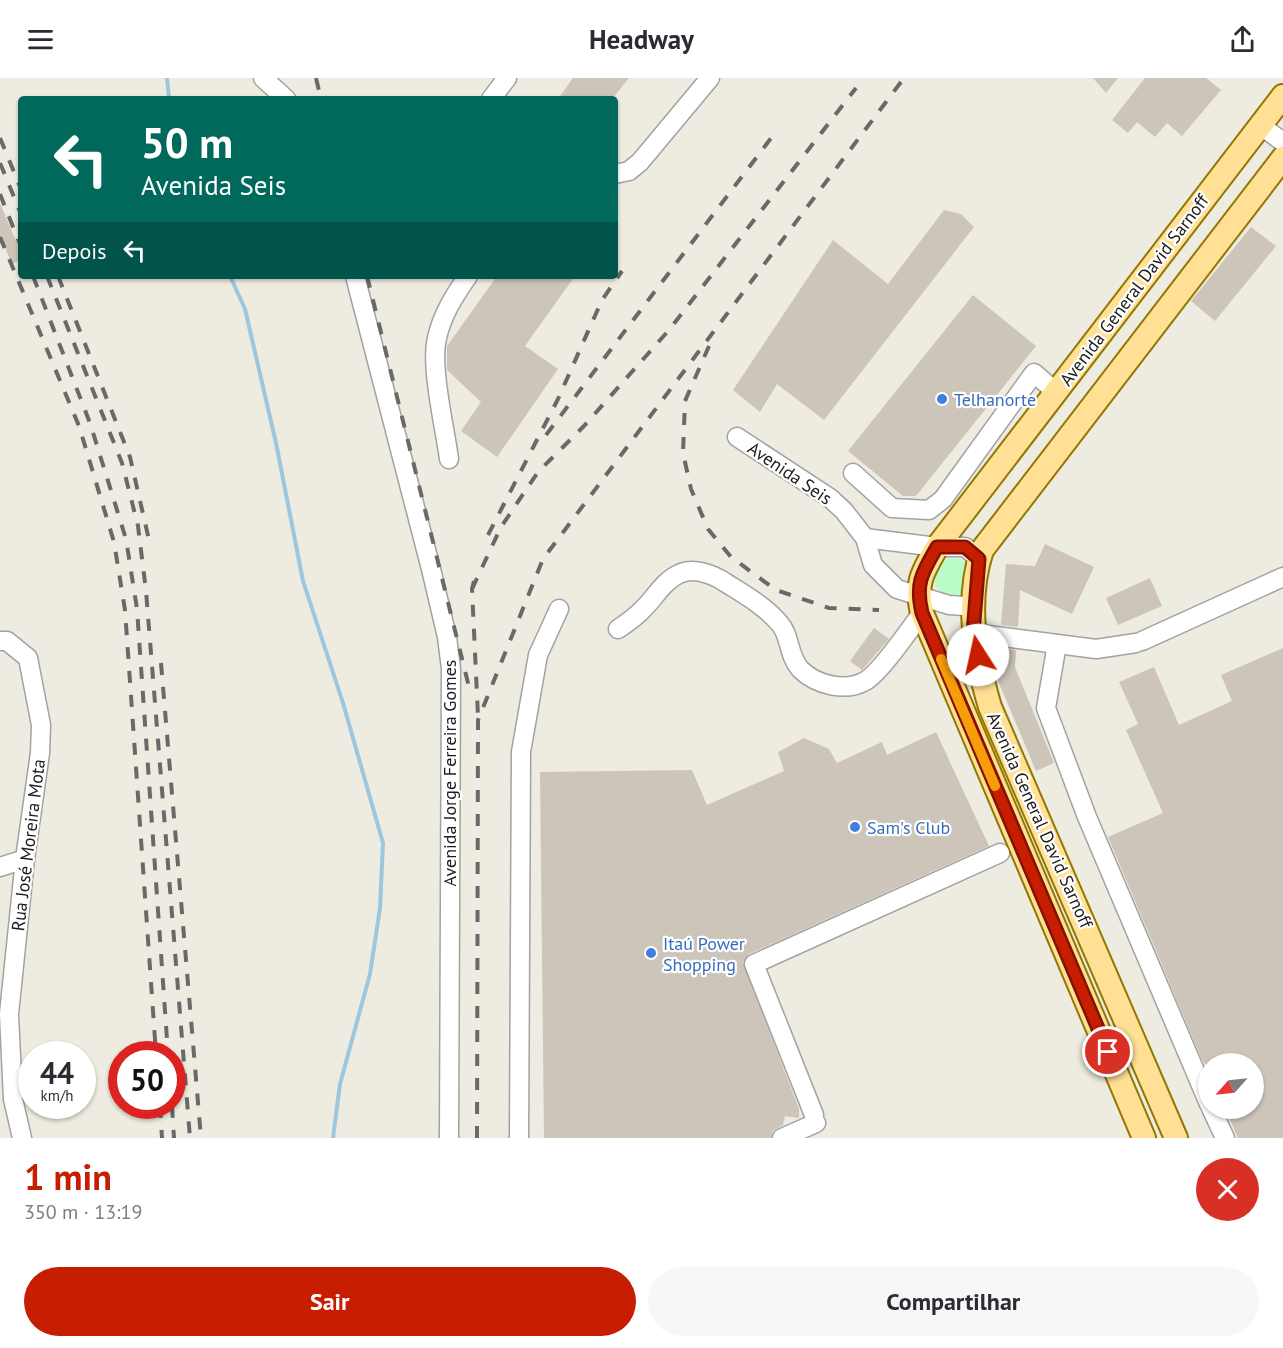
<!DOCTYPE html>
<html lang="pt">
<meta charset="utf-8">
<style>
body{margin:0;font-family:"PT Sans",sans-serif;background:#f7f7f7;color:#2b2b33;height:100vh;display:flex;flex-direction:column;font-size:22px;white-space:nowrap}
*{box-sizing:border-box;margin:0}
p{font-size:20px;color:#7c7c81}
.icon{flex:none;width:33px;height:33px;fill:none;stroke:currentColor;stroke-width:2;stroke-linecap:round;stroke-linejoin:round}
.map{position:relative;height:1060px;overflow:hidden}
.details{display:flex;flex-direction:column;background:#fff;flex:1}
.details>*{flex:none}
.top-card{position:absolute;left:18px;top:18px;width:600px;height:183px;border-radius:6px;box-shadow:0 2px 4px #0004;background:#00695c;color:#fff;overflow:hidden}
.needle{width:39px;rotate:243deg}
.buttons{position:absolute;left:1198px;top:975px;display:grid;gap:12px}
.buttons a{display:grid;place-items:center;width:66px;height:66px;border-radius:50%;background:#fff;box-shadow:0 2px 4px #0004;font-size:30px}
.speed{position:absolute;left:18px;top:963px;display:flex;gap:12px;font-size:30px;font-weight:700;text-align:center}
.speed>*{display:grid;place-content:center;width:78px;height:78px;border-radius:50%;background:#fff;box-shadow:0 2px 4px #0004;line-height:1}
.speed small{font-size:15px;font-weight:400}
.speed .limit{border:9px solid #d22;background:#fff;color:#111}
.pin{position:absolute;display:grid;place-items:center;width:51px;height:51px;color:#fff;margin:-26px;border:3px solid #fff;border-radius:50%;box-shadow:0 2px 6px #0007}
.me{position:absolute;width:66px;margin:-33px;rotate:350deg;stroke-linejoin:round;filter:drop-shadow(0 0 4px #0008)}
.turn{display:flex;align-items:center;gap:21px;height:126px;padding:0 24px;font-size:27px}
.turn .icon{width:78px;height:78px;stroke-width:2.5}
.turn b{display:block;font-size:42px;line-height:51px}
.then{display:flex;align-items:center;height:57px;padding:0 24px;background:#0003;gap:12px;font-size:22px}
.round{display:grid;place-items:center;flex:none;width:63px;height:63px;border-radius:32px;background:#f7f7f7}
.headline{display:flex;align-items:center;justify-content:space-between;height:102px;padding:0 24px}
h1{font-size:36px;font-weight:800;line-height:45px;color:#c71d00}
.cta{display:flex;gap:12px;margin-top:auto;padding:12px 24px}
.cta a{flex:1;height:69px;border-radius:36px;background:#c71d00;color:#fff;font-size:24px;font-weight:800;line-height:69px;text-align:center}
.cta a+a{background:#f7f7f7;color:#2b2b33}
header{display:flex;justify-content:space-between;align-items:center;height:78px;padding:0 24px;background:#fff;font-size:27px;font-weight:800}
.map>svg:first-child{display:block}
.park{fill:#b8fcc8}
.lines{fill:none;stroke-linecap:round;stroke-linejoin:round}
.stream{stroke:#9dc6df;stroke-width:4}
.building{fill:#cdc5b9}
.minor-casing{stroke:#a2a2a2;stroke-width:21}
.major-casing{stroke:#937700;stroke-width:26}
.minor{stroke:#fff;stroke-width:18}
.major{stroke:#ffe094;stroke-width:22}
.rail{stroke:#696969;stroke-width:4;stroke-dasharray:12 12;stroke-linecap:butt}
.route-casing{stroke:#811300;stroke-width:15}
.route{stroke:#c71d00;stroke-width:10}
.slow{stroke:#f59e0b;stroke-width:10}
.shop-dot{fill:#3f7fe0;stroke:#fff;stroke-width:2}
.labels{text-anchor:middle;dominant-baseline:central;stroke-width:4.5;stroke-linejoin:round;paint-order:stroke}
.street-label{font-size:18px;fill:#1b1b1b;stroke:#fff}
.shop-label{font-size:18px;fill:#366cbe;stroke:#fff;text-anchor:start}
</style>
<header><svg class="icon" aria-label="menu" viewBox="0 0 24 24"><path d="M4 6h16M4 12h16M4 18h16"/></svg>Headway<svg class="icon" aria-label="share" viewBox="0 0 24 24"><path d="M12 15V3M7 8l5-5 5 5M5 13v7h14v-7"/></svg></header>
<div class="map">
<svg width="1283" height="1060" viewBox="0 0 1283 1060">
<rect width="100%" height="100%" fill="#eeebe0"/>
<circle class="park" cx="953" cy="499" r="19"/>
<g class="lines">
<g class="stream">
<path d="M167,0L169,21"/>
<path d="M230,198L245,231L276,365L303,503L343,625L383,765L380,830L370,896L340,1006L333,1060"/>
</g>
</g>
<g class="building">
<path d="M573,0H629L612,21H558Z"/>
<path d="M1093,0H1118L1106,15Z"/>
<path d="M1145,0H1206L1221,12L1182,58L1167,45L1155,59L1137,44L1128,55L1112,42Z"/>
<path d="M0,125L21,175V182L12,186L0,158Z"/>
<path d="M944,132L961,136L974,149L824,342L777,306L760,334L733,312L833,162L888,206Z"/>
<path d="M1251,149L1276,168L1215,243L1191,223Z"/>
<path d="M497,198H575L525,268L558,291L497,379L461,353L481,324L447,292V268Z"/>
<path d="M973,217L1036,268L916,418H903L848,373Z"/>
<path d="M1045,466L1094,489L1072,536L1020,512L1018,549L1001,547L1006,486L1035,488Z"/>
<path d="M1150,500L1162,528L1118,547L1106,520Z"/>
<path d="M874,550L889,561L862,592L850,583Z"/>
<path d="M999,570L1016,572L1015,589L1054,685L1036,693L996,598Z"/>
<path d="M1283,570V1060H1238L1225,1030H1254V986H1205L1202,982L1108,759L1163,735L1126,652L1138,646L1119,604L1154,589L1179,647L1232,623L1221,597Z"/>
<path d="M936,654L989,768L749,876L743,884L799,1031V1040L785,1038L783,1047L773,1053L771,1060H544L540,694L692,692L707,727L784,693L778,674L804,660L829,671L837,685L882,664L887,677Z"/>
</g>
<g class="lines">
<defs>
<g id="minor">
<path d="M263,0L286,21"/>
<path d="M491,21L507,0"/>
<path d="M1260,47L1283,64"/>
<path d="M615,96L629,93L640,84L710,0"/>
<path d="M355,198L431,491L447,559L451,591L449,1060"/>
<path d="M737,359L830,420L844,433L865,460L873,487L897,511L949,527L964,528L973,524"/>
<path d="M449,381C445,350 430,289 437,260C442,237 454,218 468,198"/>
<path d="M853,395L892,430L929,432L943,421L1034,295L1056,314"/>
<path d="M865,460L937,469H965L979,481"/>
<path d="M618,551C627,545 636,539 643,531C655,520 663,503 679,496C693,489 713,496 726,505C745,517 765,528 780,546C790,557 788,577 800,591C816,607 846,615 867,602C883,591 909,552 922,535"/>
<path d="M973,555L1096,571L1136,565"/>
<path d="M0,563H7L28,580L41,647L40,675L25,781L9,936L13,1021L22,1060"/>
<path d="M1142,563L1283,499"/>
<path d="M1057,566L1046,630L1087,739L1209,1026"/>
<path d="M0,789L25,781"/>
<path d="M1211,1030L1225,1060"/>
<path d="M814,1037L754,886L1000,775"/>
<path d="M519,1060L521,674L538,577L559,531"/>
<path d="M782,1060L816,1045"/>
</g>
<g id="major">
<path d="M1144,1060L922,535C915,505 922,495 937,469L1283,18"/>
<path d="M1176,1060L990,629C975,578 965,524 982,472L1283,80"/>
</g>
</defs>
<use href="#minor" class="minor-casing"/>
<use href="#major" class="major-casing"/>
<use href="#minor" class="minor"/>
<use href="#major" class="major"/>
<g class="rail">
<path d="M316,0L321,21"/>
<path d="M0,60L21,111"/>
<path d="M0,85L21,136"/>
<path d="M0,116L21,169"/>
<path d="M0,159L79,348L114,464L125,532L156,976"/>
<path d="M33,198L90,345L126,461L137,531L168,976"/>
<path d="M47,198L122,385L138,448L146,513L190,1060"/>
<path d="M58,198L130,379L149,462"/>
<path d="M367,198L470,613"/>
<path d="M709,268L685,323L683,375L691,411L708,451L731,479L776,512L829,530L879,532"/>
<path d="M546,357L778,51"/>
<path d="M488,457L558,321L602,222L622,193"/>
<path d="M474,503L472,511L478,638"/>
<path d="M472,511L501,449L538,394L584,348L669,252L856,10"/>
<path d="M161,585L201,1060"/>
<path d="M160,1028L162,1060"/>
<path d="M172,1028L174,1060"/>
<path d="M477,1060L478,642L543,481L904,0"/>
</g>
</g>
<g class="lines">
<defs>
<path id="route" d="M978,577L973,555L979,481L965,469H937C922,495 915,505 922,535L1108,974"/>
</defs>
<use href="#route" class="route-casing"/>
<use href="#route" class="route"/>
<path class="slow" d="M941,581L995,708"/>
</g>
<g class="shop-dot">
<circle cx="942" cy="321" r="6"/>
<circle cx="855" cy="749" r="6"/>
<circle cx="651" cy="875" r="6"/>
</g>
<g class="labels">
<g class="street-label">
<text transform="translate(1134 212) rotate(-53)">Avenida General David Sarnoff</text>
<text transform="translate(790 395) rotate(34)">Avenida Seis</text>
<text transform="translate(449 695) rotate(-90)">Avenida Jorge Ferreira Gomes</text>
<text transform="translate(1040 742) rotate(66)">Avenida General David Sarnoff</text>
<text transform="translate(28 767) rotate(-83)">Rua José Moreira Mota</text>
</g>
<g class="shop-label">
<text x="954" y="321">Telhanorte</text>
<text x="867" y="749">Sam's Club</text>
<text x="663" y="865">Itaú Power<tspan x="663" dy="21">Shopping</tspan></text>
</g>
</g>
</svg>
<div class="buttons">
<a><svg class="needle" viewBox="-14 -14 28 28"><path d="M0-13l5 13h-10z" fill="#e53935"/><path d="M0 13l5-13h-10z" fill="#7c7c81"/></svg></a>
</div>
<div class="speed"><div>44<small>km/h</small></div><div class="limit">50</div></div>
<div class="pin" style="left:1108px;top:974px;background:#d93025"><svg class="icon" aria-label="arrive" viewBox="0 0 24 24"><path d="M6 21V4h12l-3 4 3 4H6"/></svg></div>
<svg class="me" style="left:978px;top:577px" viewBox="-20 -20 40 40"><circle r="19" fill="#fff"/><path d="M0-13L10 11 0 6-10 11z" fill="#c71d00"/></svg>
<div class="top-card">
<div class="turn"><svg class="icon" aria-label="left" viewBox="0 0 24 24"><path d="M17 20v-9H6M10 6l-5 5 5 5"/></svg><div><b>50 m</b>Avenida Seis</div></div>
<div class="then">Depois<svg class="icon" aria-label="left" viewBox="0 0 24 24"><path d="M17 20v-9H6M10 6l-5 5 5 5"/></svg></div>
</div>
</div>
<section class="details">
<div class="headline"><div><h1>1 min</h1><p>350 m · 13:19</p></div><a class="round" style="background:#d93025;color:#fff"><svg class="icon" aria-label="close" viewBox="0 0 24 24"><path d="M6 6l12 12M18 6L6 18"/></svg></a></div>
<div class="cta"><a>Sair</a><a>Compartilhar</a></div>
</section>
